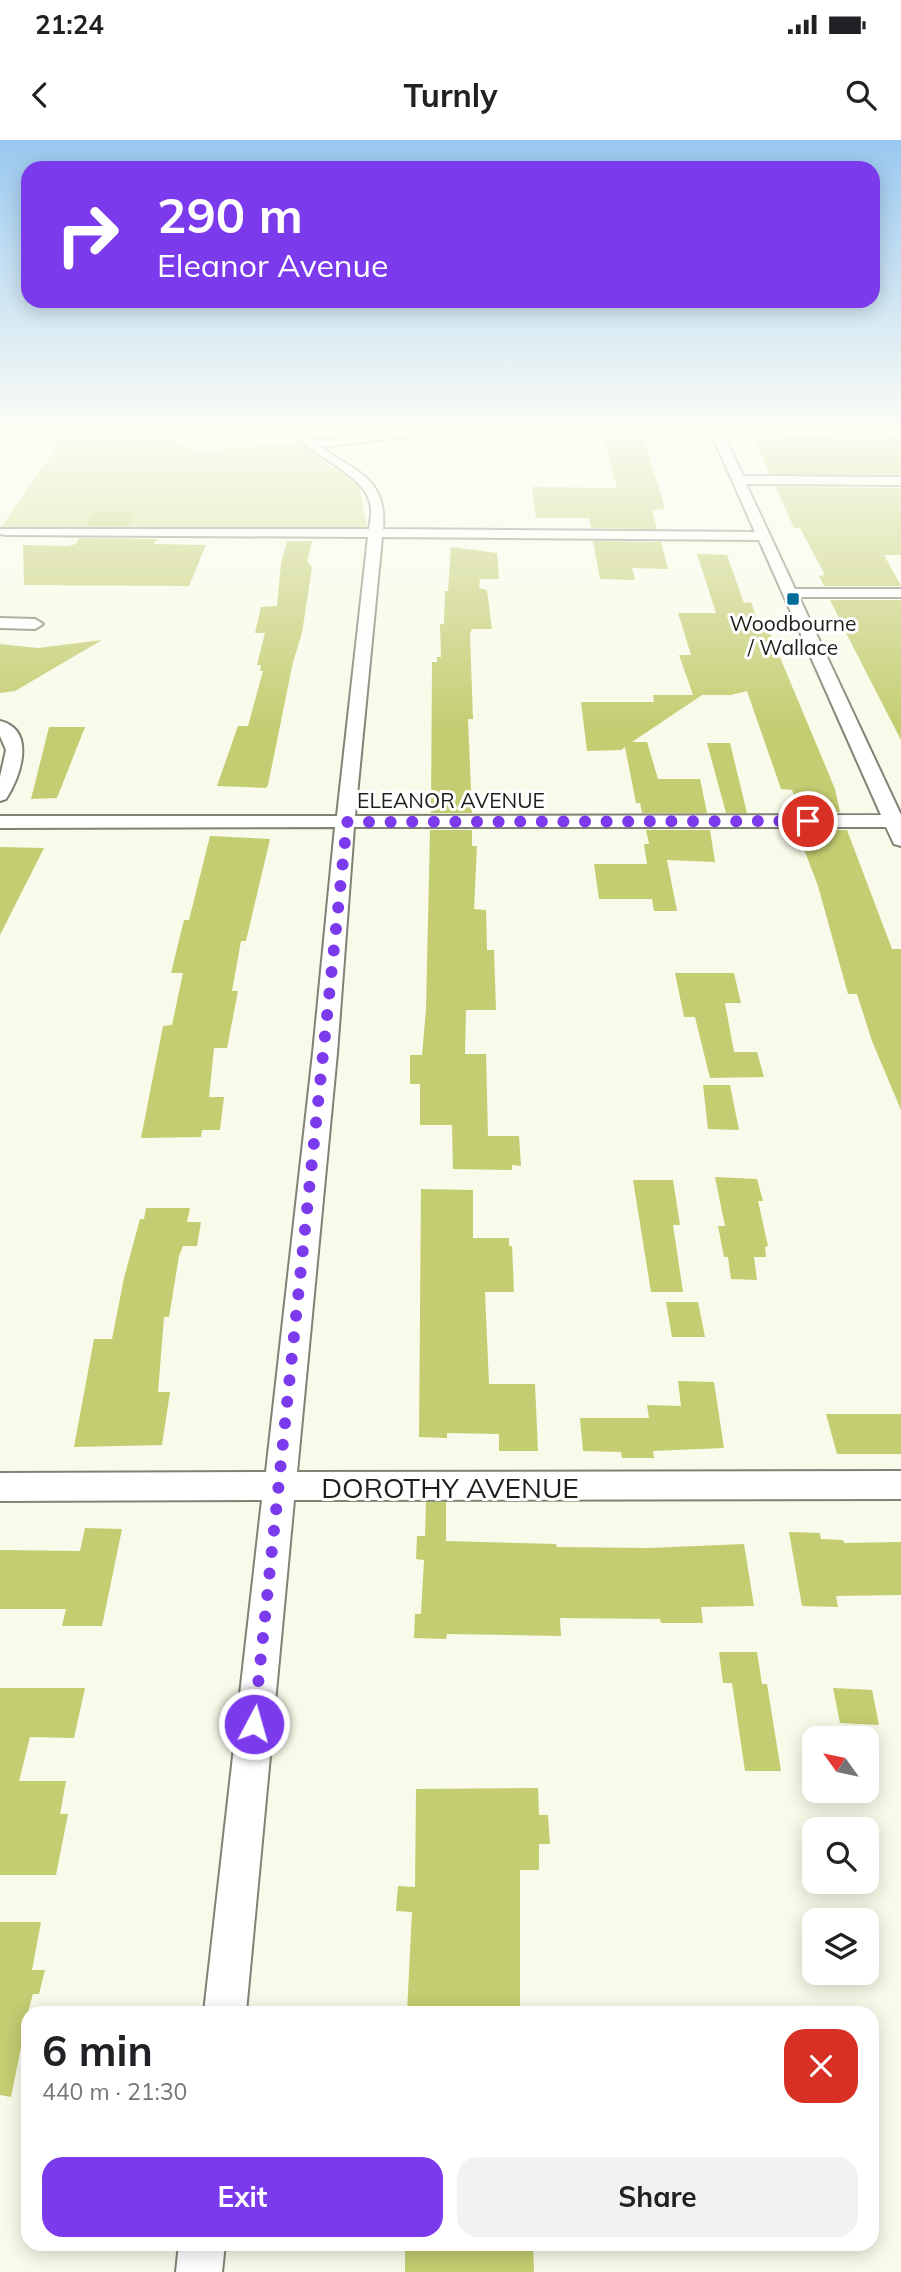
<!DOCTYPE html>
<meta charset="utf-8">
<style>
body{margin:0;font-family:Mulish,sans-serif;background:#f2f2f2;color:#202124;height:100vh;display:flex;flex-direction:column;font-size:26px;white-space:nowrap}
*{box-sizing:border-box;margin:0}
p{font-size:23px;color:#757577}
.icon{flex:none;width:38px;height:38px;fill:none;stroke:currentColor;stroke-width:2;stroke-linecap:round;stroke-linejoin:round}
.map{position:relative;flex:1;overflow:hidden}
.details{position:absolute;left:21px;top:1866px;width:858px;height:245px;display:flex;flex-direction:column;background:#fff;border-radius:21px;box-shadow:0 4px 18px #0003}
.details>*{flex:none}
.guide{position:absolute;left:21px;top:21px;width:859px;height:147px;border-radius:21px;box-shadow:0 4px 18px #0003;background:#7c3aed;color:#fff;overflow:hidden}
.needle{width:46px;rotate:303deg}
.controls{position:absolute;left:802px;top:1586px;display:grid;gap:14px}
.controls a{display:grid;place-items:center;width:77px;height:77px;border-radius:14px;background:#fff;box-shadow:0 4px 18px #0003;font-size:35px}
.pin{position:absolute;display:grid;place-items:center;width:60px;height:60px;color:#fff;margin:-30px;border:4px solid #fff;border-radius:50%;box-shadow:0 2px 7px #0007}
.me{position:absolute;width:77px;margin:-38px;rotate:6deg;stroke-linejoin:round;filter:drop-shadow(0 0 5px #0008)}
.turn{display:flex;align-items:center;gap:24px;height:147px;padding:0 21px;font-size:32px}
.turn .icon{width:91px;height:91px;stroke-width:2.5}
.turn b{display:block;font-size:49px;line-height:60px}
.round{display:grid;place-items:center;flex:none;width:74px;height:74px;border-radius:21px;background:#f2f2f2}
.summary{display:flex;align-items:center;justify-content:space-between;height:119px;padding:0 21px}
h1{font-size:42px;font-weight:700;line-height:52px}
.cta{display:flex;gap:14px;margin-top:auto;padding:14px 21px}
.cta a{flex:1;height:80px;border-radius:21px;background:#7c3aed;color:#fff;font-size:28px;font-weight:700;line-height:80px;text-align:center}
.cta a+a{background:#f2f2f2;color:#202124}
.status{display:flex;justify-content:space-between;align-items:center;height:49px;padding:0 35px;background:#fff;direction:ltr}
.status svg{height:19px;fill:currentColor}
header{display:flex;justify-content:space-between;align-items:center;height:91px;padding:0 21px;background:#fff;font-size:32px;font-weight:700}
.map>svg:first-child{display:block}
.green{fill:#d4dd8f}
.building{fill:#c4cd71}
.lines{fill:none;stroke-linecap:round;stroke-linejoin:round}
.street-casing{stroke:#808373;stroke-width:4}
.street{fill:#fff;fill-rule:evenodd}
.route{stroke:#7c3aed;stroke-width:12;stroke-dasharray:0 21.6}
.poi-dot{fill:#006c98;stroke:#fff;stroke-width:2.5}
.labels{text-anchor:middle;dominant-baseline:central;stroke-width:6;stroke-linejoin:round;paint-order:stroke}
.far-poi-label{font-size:21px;fill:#1e1f19;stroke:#fff}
.far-street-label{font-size:21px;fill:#1e1f19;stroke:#fff}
.near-street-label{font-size:28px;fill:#1e1f19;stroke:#fff}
</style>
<div class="status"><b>21:24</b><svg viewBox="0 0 49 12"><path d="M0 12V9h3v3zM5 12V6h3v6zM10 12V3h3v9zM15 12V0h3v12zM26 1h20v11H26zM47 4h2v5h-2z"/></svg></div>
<header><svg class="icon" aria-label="back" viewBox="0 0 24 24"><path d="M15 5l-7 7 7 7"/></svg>Turnly<svg class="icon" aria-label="search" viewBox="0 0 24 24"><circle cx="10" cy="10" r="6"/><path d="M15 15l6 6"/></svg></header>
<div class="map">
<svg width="901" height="2132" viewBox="0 0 901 2132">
<rect width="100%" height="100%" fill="#f8fbe9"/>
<path class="green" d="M128,290H146L195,312L300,302L326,324L350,338L359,347L367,385L361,390L0,389L65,294Z"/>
<g class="building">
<path d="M601,290H641L665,369L652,370L657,389L591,388L589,378H536L532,347L617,348Z"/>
<path d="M833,291L901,294V334H770L754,300H762L759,293H784L787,297L834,293Z"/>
<path d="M776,347L901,348V415H884L901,446H824L819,436L825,435L800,388H794Z"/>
<path d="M94,372H135L128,386H86Z"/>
<path d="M79,398L157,399L154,404L206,405L189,446L24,445L23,405L68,406L76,404Z"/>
<path d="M287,401H312L307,422L312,427L302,493L293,522L268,645L266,648L217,646L238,586H248L263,531H260L261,525H257L265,493H255L261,467L277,466L281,423Z"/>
<path d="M593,401L661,402L668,429L632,428L635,440L600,439Z"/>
<path d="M451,407L497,413L499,439H480L479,448L487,450L492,489H472L470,494L473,579H468L472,673H431L432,522H437V517H441L440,484H444L445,451H448Z"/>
<path d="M697,414L727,415L744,463L751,462L757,479H764L835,649L840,672L801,673L792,650L781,649L747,551L731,555H693L679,515H691L678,473H716Z"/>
<path d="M830,460H901V600L846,493Z"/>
<path d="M102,500L15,551L0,553V504L38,508Z"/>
<path d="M653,555H702L632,602H647L658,639H700L707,673H642L640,663H636L625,607L621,610L587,611L581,562H654Z"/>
<path d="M49,587H85L57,658L31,659Z"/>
<path d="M707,603H730L747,673H726Z"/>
<path d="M430,690H472V706H477L474,769L486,770L487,810H494L496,870H466L465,914H486L488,996H519L521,1026L512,1025V1030L453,1029L452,985H420V944H410V915H422L426,870Z"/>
<path d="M646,690H710L715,722L667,720L677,771H654L652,759H599L594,724H647L644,704H649Z"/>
<path d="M808,690H847L892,809H901V970L872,901L857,854H848L818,746L799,696H811Z"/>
<path d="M210,696L270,699L246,801H241L232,851H238L227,908H214L209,957H224L220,990H202L201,997L141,998L163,886L172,885L183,833H171L184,780H189Z"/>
<path d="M0,707L44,708L0,795Z"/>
<path d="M675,833H734L741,863H725L734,912H757L764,937L710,938L695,877H684Z"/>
<path d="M703,945H730L739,990L708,989Z"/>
<path d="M715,1037L757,1039L763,1061H758L768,1106L765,1107L766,1117H754L757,1140L731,1139L728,1117H724L718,1086H725Z"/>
<path d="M633,1040H673L680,1085H673L683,1152H651Z"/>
<path d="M421,1049L473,1050V1098H509V1106H512L514,1152H485L489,1244H535L538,1311H499V1294L447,1293V1298L419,1297Z"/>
<path d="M146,1068H190L187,1082H201L197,1106H183L179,1116L169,1177H164L158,1252H170L162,1305L74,1307L94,1199H112L124,1138L140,1079H144Z"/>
<path d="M666,1162H698L705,1197H672Z"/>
<path d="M678,1241L714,1242L724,1308L653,1311L654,1318H622L621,1312L583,1311L580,1278H649L647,1265L681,1266Z"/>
<path d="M826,1274H901V1314H837Z"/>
<path d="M426,1362H446V1401L556,1404L557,1407L649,1408L744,1404L754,1466L701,1467L703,1483H661L660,1479L560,1478L561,1496L447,1494L446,1499L414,1498L415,1474H421L424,1420L416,1419L417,1396H425Z"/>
<path d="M85,1388L122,1389L102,1486H62L66,1469H0V1410L80,1411Z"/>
<path d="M789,1392L820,1393L821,1399L843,1400L844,1403L901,1402V1455L836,1456L838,1467L802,1466Z"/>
<path d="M719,1512H757L762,1544H767L781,1631H745L732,1543H723Z"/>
<path d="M0,1548H85L74,1598L30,1597L19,1641H66L60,1674H68L56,1735H0Z"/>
<path d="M833,1548L872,1550L879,1585L840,1583Z"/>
<path d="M538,1648L539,1675H548L550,1704H539V1730H520V1872H407L412,1772L396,1771L398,1746L415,1747L416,1649Z"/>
<path d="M0,1782H41L32,1830H45L39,1854H33L28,1872L11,1957L0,1955Z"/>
<path d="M405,2104H533L534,2132H405Z"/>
</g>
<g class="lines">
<defs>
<g id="street">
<path d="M287,290H300L314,301L407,290H441L435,293L321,307C357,333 387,338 383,389L755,392L710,290H722L743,336L901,337V345L746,344L795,449H901V457H799L901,675V706L894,704L886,687H354L337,913L297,1332L901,1331V1359L294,1360L246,1872H204L262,1360L0,1361V1333L266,1332L313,913L335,687L0,688V676H337L368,397L5,395L0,394V389H369C371,378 373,367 368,357C360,335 306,310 287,290ZM382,397L759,400L881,675L355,676Z"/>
<path d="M0,478L35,479L43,484L35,489L0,488Z"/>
<path d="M0,581C37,590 20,638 6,659L0,661V637L6,610L0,596Z"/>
<path d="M179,2104H225L222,2132H176Z"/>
</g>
</defs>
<use href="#street" class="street-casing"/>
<use href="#street" class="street"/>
</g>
<linearGradient id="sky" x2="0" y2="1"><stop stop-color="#99c8f0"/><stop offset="0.49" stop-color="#fcfdf5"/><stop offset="1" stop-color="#fcfdf5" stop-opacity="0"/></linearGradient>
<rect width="901" height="588" fill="url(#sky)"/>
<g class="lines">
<path class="route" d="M254,1584L347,682L808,681"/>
</g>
<rect class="poi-dot" x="786" y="452" width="14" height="14" rx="3.5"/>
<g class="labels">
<g class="far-poi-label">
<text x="793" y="483">Woodbourne<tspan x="793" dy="24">/ Wallace</tspan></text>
</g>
<g class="far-street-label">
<text x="451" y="660">ELEANOR AVENUE</text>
</g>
<g class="near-street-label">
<text x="450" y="1347">DOROTHY AVENUE</text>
</g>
</g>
</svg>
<div class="controls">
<a><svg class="needle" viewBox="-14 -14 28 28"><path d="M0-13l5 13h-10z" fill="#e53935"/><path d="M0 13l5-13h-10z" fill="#757577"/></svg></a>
<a><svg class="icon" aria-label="search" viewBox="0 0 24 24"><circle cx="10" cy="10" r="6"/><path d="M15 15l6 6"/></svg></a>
<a><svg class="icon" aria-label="layers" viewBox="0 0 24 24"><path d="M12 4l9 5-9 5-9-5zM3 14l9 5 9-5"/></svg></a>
</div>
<div class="pin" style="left:808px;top:681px;background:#d93025"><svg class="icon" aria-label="arrive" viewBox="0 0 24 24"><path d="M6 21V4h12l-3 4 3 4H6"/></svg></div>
<svg class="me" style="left:254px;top:1584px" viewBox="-20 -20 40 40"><circle r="17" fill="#7c3aed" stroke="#fff" stroke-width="3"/><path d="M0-11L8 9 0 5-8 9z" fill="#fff"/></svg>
<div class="guide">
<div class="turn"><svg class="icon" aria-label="right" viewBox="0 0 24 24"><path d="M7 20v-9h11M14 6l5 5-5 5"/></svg><div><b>290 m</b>Eleanor Avenue</div></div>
</div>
<section class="details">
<div class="summary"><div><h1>6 min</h1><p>440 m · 21:30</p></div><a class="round" style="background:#d93025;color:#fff"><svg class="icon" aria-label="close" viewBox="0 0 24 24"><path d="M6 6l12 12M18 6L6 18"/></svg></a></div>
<div class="cta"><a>Exit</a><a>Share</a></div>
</section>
</div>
